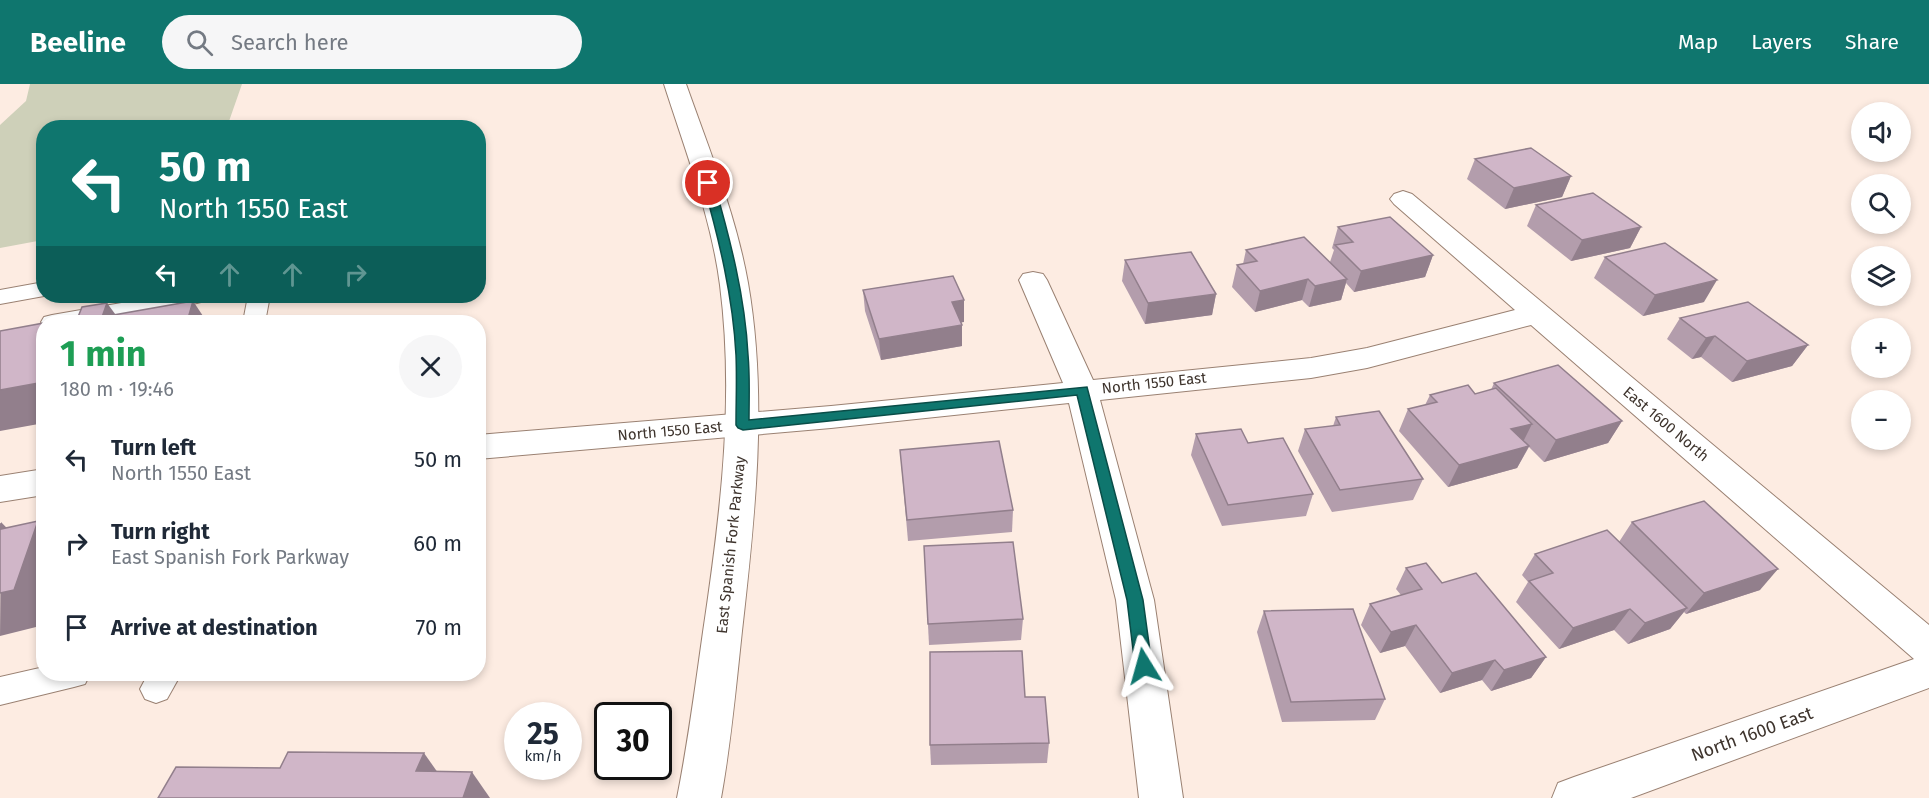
<!DOCTYPE html>
<meta charset="utf-8">
<style>
body{margin:0;font-family:"Fira Sans",sans-serif;background:#f6f6f7;color:#1f2937;height:100vh;display:flex;flex-direction:column;font-size:22px;white-space:nowrap}
*{box-sizing:border-box;margin:0}
p{font-size:20px;color:#747a83}
.icon{flex:none;width:33px;height:33px;fill:none;stroke:currentColor;stroke-width:2;stroke-linecap:round;stroke-linejoin:round}
.map{position:relative;flex:1;overflow:hidden}
.sheet{position:absolute;left:36px;top:231px;width:450px;height:366px;display:flex;flex-direction:column;background:#fff;border-radius:24px;box-shadow:0 3px 9px #0003}
.sheet>*{flex:none}
.guide{position:absolute;left:36px;top:36px;width:450px;height:183px;border-radius:24px;box-shadow:0 3px 9px #0003;background:#0f766e;color:#fff;overflow:hidden}
.controls{position:absolute;left:1851px;top:18px;display:grid;gap:12px}
.controls a{display:grid;place-items:center;width:60px;height:60px;border-radius:50%;background:#fff;box-shadow:0 3px 9px #0003;font-size:30px}
.speed{position:absolute;left:504px;top:618px;display:flex;gap:12px;font-size:30px;font-weight:700;text-align:center}
.speed>*{display:grid;place-content:center;width:78px;height:78px;border-radius:50%;background:#fff;box-shadow:0 3px 9px #0003;line-height:1}
.speed small{font-size:15px;font-weight:400}
.speed .limit{border:3px solid #111;border-radius:9px;background:#fff;color:#111}
.pin{position:absolute;display:grid;place-items:center;width:51px;height:51px;color:#fff;margin:-26px;border:3px solid #fff;border-radius:50%;box-shadow:0 2px 6px #0007}
.me{position:absolute;width:66px;margin:-33px;rotate:352deg;stroke-linejoin:round;filter:drop-shadow(0 0 4px #0008)}
.turn{display:flex;align-items:center;gap:21px;height:126px;padding:0 24px;font-size:27px}
.turn .icon{width:78px;height:78px;stroke-width:2.5}
.turn b{display:block;font-size:42px;line-height:51px}
.lanes{display:flex;align-items:center;height:57px;padding:0 24px;background:#0003;justify-content:center;gap:30px;direction:ltr}
.lanes .off{opacity:.35}
.round{display:grid;place-items:center;flex:none;width:63px;height:63px;border-radius:32px;background:#f6f6f7}
.head{display:flex;align-items:center;justify-content:space-between;height:102px;padding:0 24px}
h1{font-size:36px;font-weight:700;line-height:45px;color:#1e9e55}
ul{padding:0;list-style:none}
li{display:flex;align-items:center;gap:18px;height:84px;padding:0 24px}
li div{flex:1}
li b{display:block;font-size:22px}
li em{font-style:normal}
header{display:flex;align-items:center;gap:36px;box-sizing:border-box;height:84px;padding:0 30px;background:#0f766e;color:#fff}
header strong{font-size:28px}
nav{display:flex;gap:33px;margin-inline-start:auto;font-size:21px}
.search{width:420px;height:54px;background:#f6f6f7;display:flex;align-items:center;gap:15px;box-sizing:border-box;padding:0 21px;border-radius:33px;color:#747a83;font-size:22px}
.map>svg:first-child{display:block}
.green{fill:#ced0b9}
.lines{fill:none;stroke-linecap:round;stroke-linejoin:round}
.service-casing{stroke:#9a8172;stroke-width:2}
.minor-casing{stroke:#9a8172;stroke-width:2}
.tertiary-casing{stroke:#9a8172;stroke-width:2}
.service{fill:#fff;fill-rule:evenodd}
.minor{fill:#fff;fill-rule:evenodd}
.tertiary{fill:#fff;fill-rule:evenodd}
.wall{fill:#b39dac}
.shaded-wall{fill:#927f8c}
.building{fill:#d0b6c8;stroke:#927f8c;stroke-width:1.5}
.route{fill:#0f766e;stroke:#0a4d48;stroke-width:1.5}
.labels{text-anchor:middle;dominant-baseline:central;stroke-width:6;stroke-linejoin:round;paint-order:stroke}
.street-label{font-size:15px;fill:#3e342d;stroke:#fff}
.near-street-label{font-size:18px;fill:#3e342d;stroke:#fff}
</style>
<header>
<strong>Beeline</strong>
<div class="search"><svg class="icon" aria-label="search" viewBox="0 0 24 24"><circle cx="10" cy="10" r="6"/><path d="M15 15l6 6"/></svg>Search here</div>
<nav><a>Map</a><a>Layers</a><a>Share</a></nav>
</header>
<div class="map">
<svg width="1929" height="714" viewBox="0 0 1929 714">
<rect width="100%" height="100%" fill="#fdece2"/>
<path class="green" d="M30,0H242L227,43L44,44L43,156L0,164V41L26,17Z"/>
<g class="lines">
<defs>
<g id="service">
<path d="M44,198V212L0,220V206Z"/>
<path d="M162,212H208L205,217L197,219L88,238H44V242L41,238L44,233L52,231Z"/>
<path d="M248,212H270L265,238H243Z"/>
<path d="M44,583V590H90L85,600L74,603L0,621V593Z"/>
<path d="M148,590H181L167,615L156,619L145,615L140,605Z"/>
</g>
<g id="minor">
<path d="M1403,107L1412,110L1929,541V604L1631,714H1552L1558,699L1574,693L1914,575L1531,241L1367,284L1311,294L1100,316L1154,516L1183,714H1139L1116,516L1069,319L831,344L478,375V351L831,322L1063,299L1019,196L1023,190L1033,188L1043,190L1047,196L1093,296L1311,274L1367,264L1515,226L1394,120L1390,115L1394,110Z"/>
<path d="M44,385V411L0,418V392Z"/>
</g>
<path id="tertiary" d="M664,0H686C709,65 736,131 748,199C768,314 755,433 742,547C736,603 731,659 721,714H677C688,659 695,604 703,548C720,434 735,317 720,201C711,132 685,66 664,0Z"/>
</defs>
<use href="#service" class="service-casing"/>
<use href="#minor" class="minor-casing"/>
<use href="#tertiary" class="tertiary-casing"/>
<use href="#service" class="service"/>
<use href="#minor" class="minor"/>
<use href="#tertiary" class="tertiary"/>
</g>
<g class="wall">
<path d="M1475,75L1571,92L1562,113L1505,125L1467,95Z"/>
<path d="M1536,121L1641,143L1630,164L1571,177L1527,142Z"/>
<path d="M1338,143L1433,171L1425,193L1354,208L1346,199L1341,216L1309,223L1302,216L1255,228L1232,203L1237,181L1243,180L1246,166L1330,178L1334,166L1332,164Z"/>
<path d="M1605,173L1704,218L1643,232L1594,194Z"/>
<path d="M1125,176L1216,210L1212,231L1145,240L1122,197Z"/>
<path d="M863,206L964,238H961L962,241V262L881,276L865,227Z"/>
<path d="M1680,234L1808,261L1792,282L1732,298L1701,273L1692,275L1667,255Z"/>
<path d="M1494,299L1622,337L1608,359L1544,378L1529,363L1517,384L1448,403L1399,347L1408,325L1425,321L1430,311L1475,310L1491,306Z"/>
<path d="M1336,333L1423,395L1413,416L1332,428L1298,367L1305,345L1333,342Z"/>
<path d="M1196,350L1248,359L1313,410L1306,432L1222,442L1191,371Z"/>
<path d="M900,366L1013,426L1012,448L908,457Z"/>
<path d="M1632,438L1760,506L1686,530L1684,528L1670,545L1628,560L1614,546L1559,565L1516,518L1528,498L1522,491L1535,470L1619,458Z"/>
<path d="M924,462L1023,535L1021,556L929,561Z"/>
<path d="M1406,484L1442,499L1546,573L1531,594L1491,607L1482,596L1440,609L1405,562L1380,569L1361,541L1370,520L1401,511L1396,505Z"/>
<path d="M1264,527L1385,615L1375,636L1282,638L1257,548Z"/>
<path d="M1025,613L1049,659L1047,679L931,681L930,661Z"/>
</g>
<g class="shaded-wall">
<path d="M1571,92L1562,113L1505,125L1514,104Z"/>
<path d="M1641,143L1630,164L1571,177L1582,156Z"/>
<path d="M1433,171L1425,193L1354,208L1361,187Z"/>
<path d="M1308,195L1302,216L1255,228L1260,207Z"/>
<path d="M1347,195L1341,216L1309,223L1315,202Z"/>
<path d="M1717,196L1704,218L1643,232L1655,211Z"/>
<path d="M1216,210L1212,231L1145,240L1148,219Z"/>
<path d="M964,216V238L953,240L952,218Z"/>
<path d="M193,217L207,238H187Z"/>
<path d="M107,219L121,238L102,233Z"/>
<path d="M962,241V262L881,276L879,255Z"/>
<path d="M1715,252L1701,273L1692,275L1706,254Z"/>
<path d="M1808,261L1792,282L1732,298L1747,277Z"/>
<path d="M44,298V339L0,347V306Z"/>
<path d="M1622,337L1608,359L1544,378L1556,356Z"/>
<path d="M1532,340L1521,362L1511,345Z"/>
<path d="M1529,362L1517,384L1448,403L1459,381Z"/>
<path d="M38,437L44,443V541L0,552L1,445V438L28,466Z"/>
<path d="M1778,485L1760,506L1686,530L1704,509Z"/>
<path d="M1687,524L1670,545L1628,560L1645,539Z"/>
<path d="M1630,525L1614,546L1559,565L1573,544Z"/>
<path d="M1416,541L1405,562L1380,569L1391,548Z"/>
<path d="M1546,573L1531,594L1491,607L1504,586Z"/>
<path d="M1495,576L1482,596L1440,609L1452,589Z"/>
<path d="M424,669L443,696L416,687Z"/>
<path d="M472,688L490,714H463Z"/>
</g>
<g class="building">
<path d="M1531,64L1571,92L1514,104L1475,75Z"/>
<path d="M1593,109L1641,143L1582,156L1536,121Z"/>
<path d="M1390,133L1433,171L1361,187L1335,161L1353,158L1338,143Z"/>
<path d="M1304,153L1347,195L1315,202L1308,195L1260,207L1237,181L1257,177L1246,166Z"/>
<path d="M1665,159L1717,196L1655,211L1605,173Z"/>
<path d="M1191,168L1216,210L1148,219L1125,176Z"/>
<path d="M953,192L964,216L952,218L962,241L879,255L863,206Z"/>
<path d="M193,217L187,238H48L78,233L82,223L107,219L102,233Z"/>
<path d="M1748,218L1808,261L1747,277L1715,252L1706,254L1680,234Z"/>
<path d="M44,239V298L0,306V247Z"/>
<path d="M1558,281L1622,337L1556,356L1494,299Z"/>
<path d="M1468,301L1475,310L1496,304L1532,340L1511,345L1529,362L1459,381L1408,325L1437,318L1430,311Z"/>
<path d="M1379,327L1423,395L1340,406L1305,345L1340,341L1336,333Z"/>
<path d="M1241,345L1248,359L1283,354L1313,410L1228,421L1196,350Z"/>
<path d="M999,357L1013,426L907,436L900,366Z"/>
<path d="M1704,417L1778,485L1704,509L1632,438Z"/>
<path d="M38,437L14,506L0,509V439L1,445Z"/>
<path d="M1607,446L1687,524L1645,539L1630,525L1573,544L1529,497L1553,489L1535,470Z"/>
<path d="M1013,458L1023,535L928,540L924,462Z"/>
<path d="M1426,479L1442,499L1476,489L1546,573L1504,586L1495,576L1452,589L1416,541L1391,548L1370,520L1422,505L1406,484Z"/>
<path d="M1353,525L1385,615L1291,618L1264,527Z"/>
<path d="M1022,567L1025,613H1045L1049,659L930,661V568Z"/>
<path d="M288,668L424,669L416,687L472,688L463,714H158L176,683L280,684Z"/>
</g>
<path class="route" d="M708,96L714,99C730,155 745,212 748,271C750,292 749,314 749,336L1087,303L1143,516L1152,582L1150,587L1144,589L1138,587L1135,582L1127,516L1077,311L743,346L738,344L736,341C736,318 737,295 736,271C733,213 719,155 703,99Z"/>
<g class="labels">
<g class="street-label">
<text transform="translate(1154 299) rotate(-6)">North 1550 East</text>
<text transform="translate(1666 340) rotate(40)">East 1600 North</text>
<text transform="translate(670 347) rotate(-5)">North 1550 East</text>
<text transform="translate(731 461) rotate(-84)">East Spanish Fork Parkway</text>
</g>
<g class="near-street-label">
<text transform="translate(1752 650) rotate(-20)">North 1600 East</text>
</g>
</g>
</svg>
<div class="controls">
<a><svg class="icon" aria-label="sound" viewBox="0 0 24 24"><path d="M4 9h4l5-4v14l-5-4H4zM17 9q2 3 0 6"/></svg></a>
<a><svg class="icon" aria-label="search" viewBox="0 0 24 24"><circle cx="10" cy="10" r="6"/><path d="M15 15l6 6"/></svg></a>
<a><svg class="icon" aria-label="layers" viewBox="0 0 24 24"><path d="M12 4l9 5-9 5-9-5zM3 14l9 5 9-5"/></svg></a>
<a>+</a>
<a>−</a>
</div>
<div class="speed"><div>25<small>km/h</small></div><div class="limit">30</div></div>
<div class="pin" style="left:708px;top:99px;background:#d93025"><svg class="icon" aria-label="arrive" viewBox="0 0 24 24"><path d="M6 21V4h12l-3 4 3 4H6"/></svg></div>
<svg class="me" style="left:1144px;top:582px" viewBox="-20 -20 40 40"><path d="M0-17L14 15 0 8-14 15z" fill="#0f766e" stroke="#fff" stroke-width="4"/></svg>
<div class="guide">
<div class="turn"><svg class="icon" aria-label="left" viewBox="0 0 24 24"><path d="M17 20v-9H6M10 6l-5 5 5 5"/></svg><div><b>50 m</b>North 1550 East</div></div>
<div class="lanes"><svg class="icon" aria-label="left" viewBox="0 0 24 24"><path d="M17 20v-9H6M10 6l-5 5 5 5"/></svg><svg class="icon off" aria-label="ahead" viewBox="0 0 24 24"><path d="M12 20V5M6 11l6-6 6 6"/></svg><svg class="icon off" aria-label="ahead" viewBox="0 0 24 24"><path d="M12 20V5M6 11l6-6 6 6"/></svg><svg class="icon off" aria-label="right" viewBox="0 0 24 24"><path d="M7 20v-9h11M14 6l5 5-5 5"/></svg></div>
</div>
<section class="sheet">
<div class="head"><div><h1>1 min</h1><p>180 m · 19:46</p></div><a class="round"><svg class="icon" aria-label="close" viewBox="0 0 24 24"><path d="M6 6l12 12M18 6L6 18"/></svg></a></div>
<ul>
<li><svg class="icon" aria-label="left" viewBox="0 0 24 24"><path d="M17 20v-9H6M10 6l-5 5 5 5"/></svg><div><b>Turn left</b><p>North 1550 East</p></div><em>50 m</em></li>
<li><svg class="icon" aria-label="right" viewBox="0 0 24 24"><path d="M7 20v-9h11M14 6l5 5-5 5"/></svg><div><b>Turn right</b><p>East Spanish Fork Parkway</p></div><em>60 m</em></li>
<li><svg class="icon" aria-label="arrive" viewBox="0 0 24 24"><path d="M6 21V4h12l-3 4 3 4H6"/></svg><div><b>Arrive at destination</b></div><em>70 m</em></li>
</ul>
</section>
</div>
